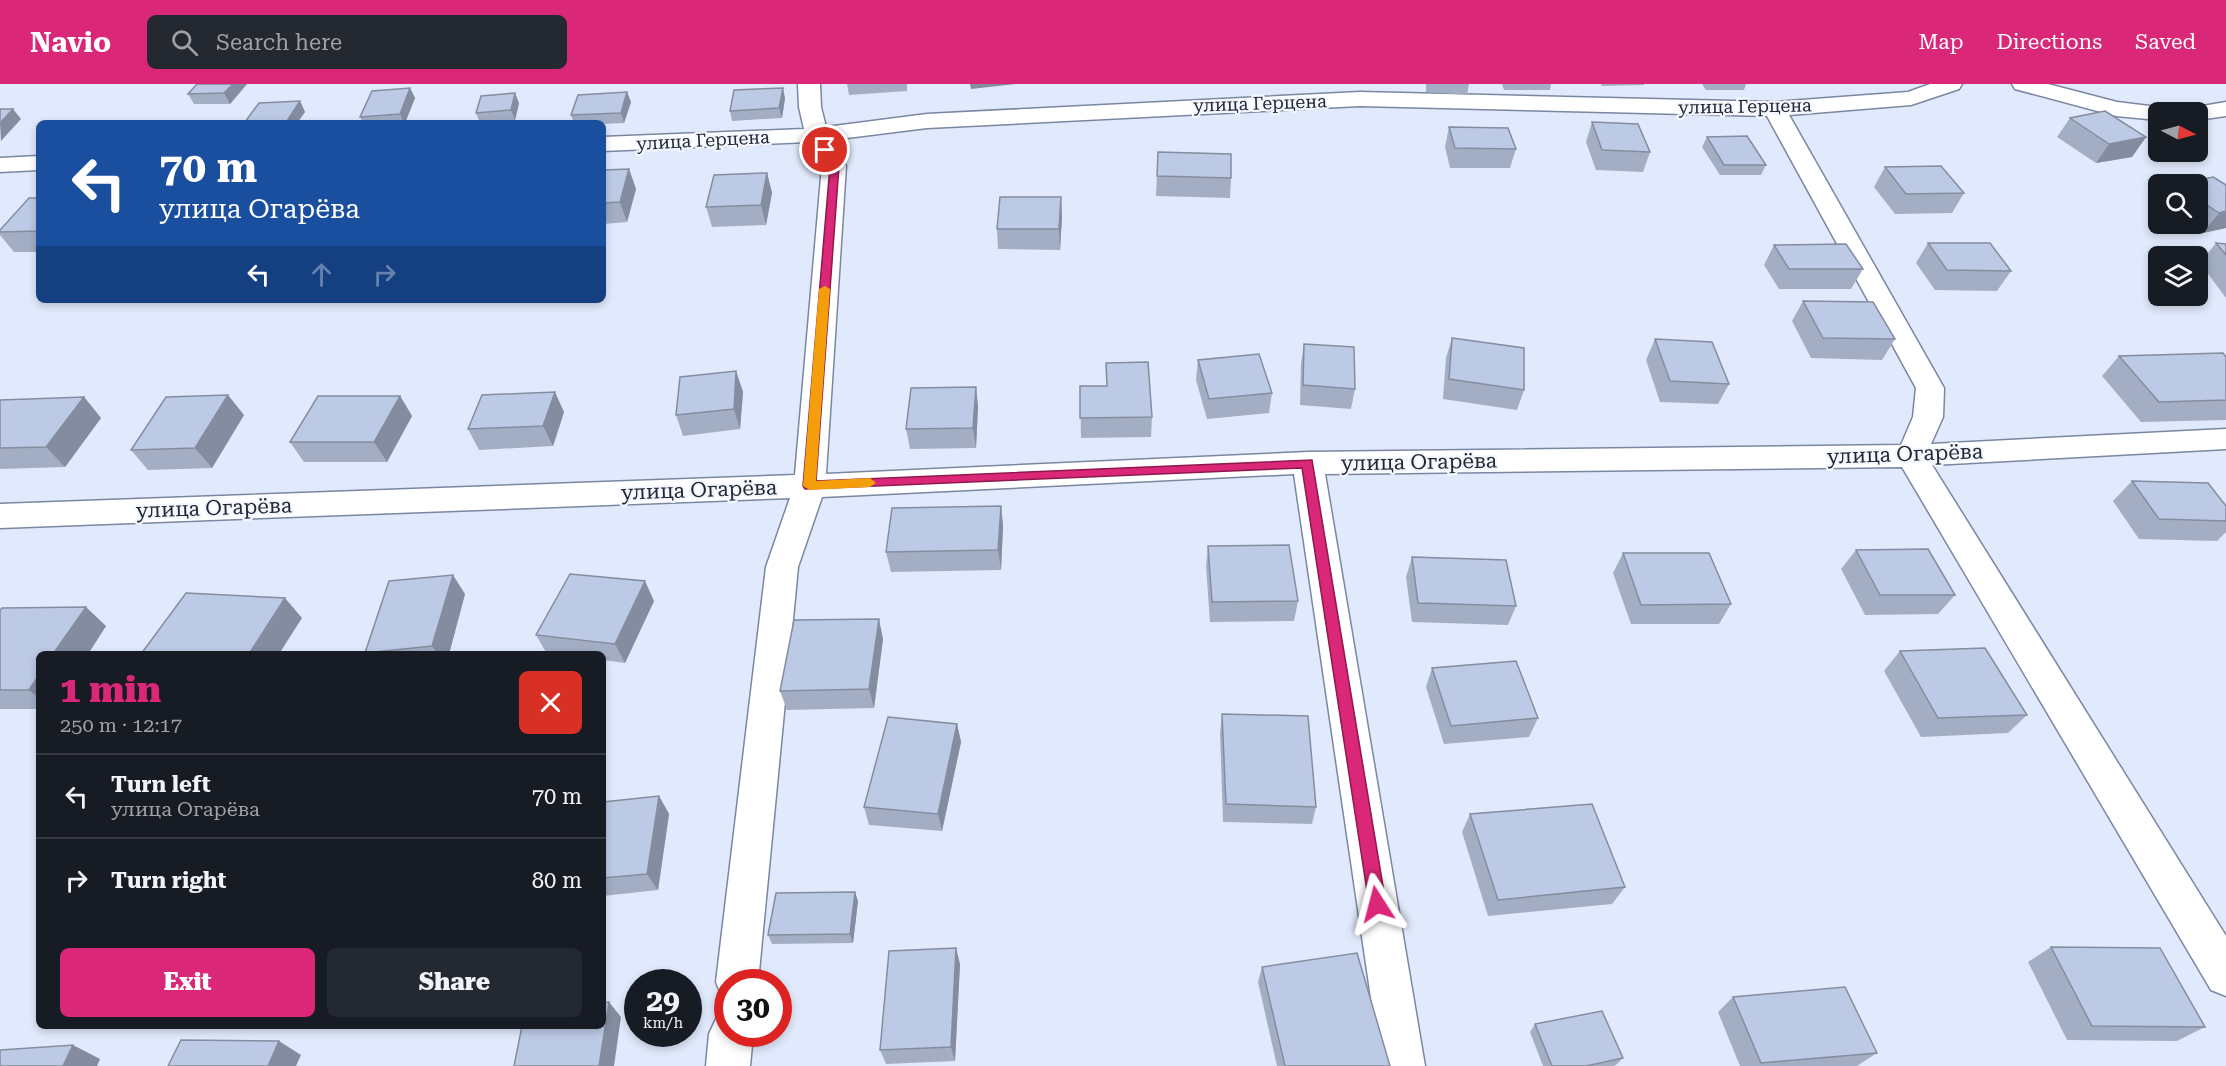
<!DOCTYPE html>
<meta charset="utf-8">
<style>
body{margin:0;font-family:"Roboto Serif",serif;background:#242831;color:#f1f3f6;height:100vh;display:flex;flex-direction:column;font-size:22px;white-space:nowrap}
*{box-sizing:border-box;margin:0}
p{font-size:20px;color:#9ea1a6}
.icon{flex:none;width:33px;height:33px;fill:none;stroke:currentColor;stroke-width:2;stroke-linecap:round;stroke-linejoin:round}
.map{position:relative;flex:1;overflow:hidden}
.drawer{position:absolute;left:36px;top:567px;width:570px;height:378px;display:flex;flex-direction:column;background:#171b24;border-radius:9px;box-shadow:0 3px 9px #0003}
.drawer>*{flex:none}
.hud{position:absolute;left:36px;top:36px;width:570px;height:183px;border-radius:9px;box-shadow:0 3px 9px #0003;background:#1a4fa0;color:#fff;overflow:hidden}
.needle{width:39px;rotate:96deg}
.controls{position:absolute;left:2148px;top:18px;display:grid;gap:12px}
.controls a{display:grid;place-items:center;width:60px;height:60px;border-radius:9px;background:#171b24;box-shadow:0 3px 9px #0003;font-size:30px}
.speed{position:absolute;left:624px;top:885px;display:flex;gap:12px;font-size:30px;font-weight:700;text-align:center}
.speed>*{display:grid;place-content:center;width:78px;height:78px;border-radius:50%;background:#171b24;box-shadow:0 3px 9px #0003;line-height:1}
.speed small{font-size:15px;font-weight:400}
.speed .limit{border:9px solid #d22;background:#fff;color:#111}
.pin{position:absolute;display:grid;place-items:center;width:51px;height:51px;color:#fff;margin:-26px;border:3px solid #fff;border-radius:50%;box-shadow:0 2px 6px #0007}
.me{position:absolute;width:66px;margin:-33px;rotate:351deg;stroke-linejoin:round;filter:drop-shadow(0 0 4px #0008)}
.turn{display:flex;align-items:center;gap:21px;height:126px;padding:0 24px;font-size:27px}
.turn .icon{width:78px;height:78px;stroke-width:2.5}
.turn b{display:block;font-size:42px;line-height:51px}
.lanes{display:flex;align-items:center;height:57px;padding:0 24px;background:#0003;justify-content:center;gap:30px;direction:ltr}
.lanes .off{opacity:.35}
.round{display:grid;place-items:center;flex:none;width:63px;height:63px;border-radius:9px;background:#242831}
.headline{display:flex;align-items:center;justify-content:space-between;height:102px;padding:0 24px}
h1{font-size:36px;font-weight:800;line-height:45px;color:#db2777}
.primary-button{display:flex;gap:12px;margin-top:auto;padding:12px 24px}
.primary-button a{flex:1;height:69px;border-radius:9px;background:#db2777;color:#fff;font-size:24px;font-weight:800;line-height:69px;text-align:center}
.primary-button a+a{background:#242831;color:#f1f3f6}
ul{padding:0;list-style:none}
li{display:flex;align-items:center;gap:18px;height:84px;padding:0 24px;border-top:2px solid #363941}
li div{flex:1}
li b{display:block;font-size:22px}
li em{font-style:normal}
header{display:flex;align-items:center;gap:36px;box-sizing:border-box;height:84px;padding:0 30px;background:#db2777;color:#fff}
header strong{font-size:28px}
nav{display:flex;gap:33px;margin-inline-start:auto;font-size:21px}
.search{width:420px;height:54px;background:#242831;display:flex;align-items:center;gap:15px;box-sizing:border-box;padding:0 21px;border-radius:9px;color:#9ea1a6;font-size:22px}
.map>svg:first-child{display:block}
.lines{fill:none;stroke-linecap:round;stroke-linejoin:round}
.street-casing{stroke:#7987a3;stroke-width:3}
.street{fill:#fff;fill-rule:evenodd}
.wall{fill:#a3aec5}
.shaded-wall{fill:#848da0}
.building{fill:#bdcae5;stroke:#848da0;stroke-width:1.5}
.route{fill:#db2777;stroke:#8e194d;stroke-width:1.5}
.slow{fill:#f59e0b}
.labels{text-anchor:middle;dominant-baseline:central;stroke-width:4.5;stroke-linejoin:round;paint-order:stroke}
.far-street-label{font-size:18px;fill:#222834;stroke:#f4f7fe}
.street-label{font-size:21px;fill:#222834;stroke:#f4f7fe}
</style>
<header>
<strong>Navio</strong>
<div class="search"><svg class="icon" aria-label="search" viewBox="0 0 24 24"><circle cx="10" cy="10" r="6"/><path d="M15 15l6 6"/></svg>Search here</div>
<nav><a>Map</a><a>Directions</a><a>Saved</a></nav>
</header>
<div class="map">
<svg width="2226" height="982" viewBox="0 0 2226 982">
<rect width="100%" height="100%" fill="#e1eafd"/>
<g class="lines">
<defs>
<g id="street">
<path d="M798,0H820L821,23L826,43L927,30L1360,8L1775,18L1908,8L1930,0H1962L1959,5L1911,21L1789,31L1944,304L1943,333L1931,360L2226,345V365L1932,381L2226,852V912L2211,906L1902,383L1325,390L1425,982H1381L1294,390L822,413L798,483L758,898H728V915L722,913L716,898L766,483L790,414L0,444V420L795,391L822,82L809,58L603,67V53L804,45L799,23ZM1360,22L1767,32L1916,304L1913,333L1901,361L1308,368L826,390L846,82L831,56L927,44Z"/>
<path d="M2012,0H2048L2117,18L2166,24L2169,28H2158V36L2116,32L2015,5Z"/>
<path d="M2226,18V32L2198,36V28H2187L2190,24Z"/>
<path d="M39,72V86L0,88V74Z"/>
<path d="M728,930V950H753L750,982H706L709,950L716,935Z"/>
</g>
</defs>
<use href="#street" class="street-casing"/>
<use href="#street" class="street"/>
</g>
<g class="wall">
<path d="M247,0L230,20H194L188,10Z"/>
<path d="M847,0H907V7L849,11Z"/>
<path d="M1426,0H1469L1467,11L1426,8Z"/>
<path d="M1502,0H1551L1550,6H1504Z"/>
<path d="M1601,0H1644V1L1602,2Z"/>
<path d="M1702,0H1746L1744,6H1706Z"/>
<path d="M410,4L415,14L405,39H363L360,33Z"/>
<path d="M627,8L631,18L624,39L603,40V39H574L571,31Z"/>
<path d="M785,14L782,34L732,37L730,27Z"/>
<path d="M300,17L305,28L297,39L245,38Z"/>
<path d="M519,19L515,36L480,39L476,29Z"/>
<path d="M2070,34L2146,53L2132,73L2096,79L2057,53Z"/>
<path d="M1592,38L1650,68L1643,88L1596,86L1586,58Z"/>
<path d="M1449,43L1516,65L1510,84H1450L1445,63Z"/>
<path d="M1707,53L1766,81L1761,91H1720L1702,63Z"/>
<path d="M1158,68L1231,94L1230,114L1156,112Z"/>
<path d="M1885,83L1964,109L1952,129L1895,130L1874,103Z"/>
<path d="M629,85L636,105L627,138L603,140V86Z"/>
<path d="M767,89L772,109L766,141L712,143L706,123Z"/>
<path d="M2198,100L2226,101V144L2203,149L2188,140H2198Z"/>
<path d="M1061,113L1062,133L1060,166L998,165L997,145Z"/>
<path d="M39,114V168H14L0,151V146Z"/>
<path d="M1928,159L2011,187L1997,207L1935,206L1916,179Z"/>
<path d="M2216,159L2226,160V214L2200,179Z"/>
<path d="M1774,161L1863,185L1851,205H1779L1764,181Z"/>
<path d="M1803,217L1895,255L1882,276L1811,274L1792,237Z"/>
<path d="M1452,254L1524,306L1517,326L1443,315L1446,274Z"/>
<path d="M1655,255L1729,300L1718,320L1660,318L1646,276Z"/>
<path d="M1304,260L1355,305L1351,325L1300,321L1301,280Z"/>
<path d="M2119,272L2226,273V336L2141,338L2102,292Z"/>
<path d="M1198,276L1272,309L1269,329L1207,335L1196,296Z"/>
<path d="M1106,279L1152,333L1151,353L1081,354L1080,302H1107Z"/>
<path d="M736,287L743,308L740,345L683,352L676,331Z"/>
<path d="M976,303L978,323L976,364L910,365L906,345Z"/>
<path d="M400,312L412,332L387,378H304L290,358Z"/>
<path d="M84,313L101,334L65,383L0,385V316Z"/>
<path d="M564,328L553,362L479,366L468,345Z"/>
<path d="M244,331L212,384L148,386L131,366Z"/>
<path d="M2132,397L2226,422V448L2217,457L2139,455L2113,417Z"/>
<path d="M1001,422L1003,442L1001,486L891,488L886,468Z"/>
<path d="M1208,462L1298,517L1294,537L1210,538L1206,482Z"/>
<path d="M1856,466L1955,511L1938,530L1865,531L1841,485Z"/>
<path d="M1623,469L1731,520L1719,540H1631L1613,489Z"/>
<path d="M1412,473L1516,522L1508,541L1412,538L1406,493Z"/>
<path d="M465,510L449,570H366L365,569Z"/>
<path d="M654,517L625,579L603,576V570H547L536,551Z"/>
<path d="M0,526L106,542L88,570H39V625H0Z"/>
<path d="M883,555L874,624L787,626L780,607Z"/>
<path d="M1900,567L2027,631L2008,649L1921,653L1884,587Z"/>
<path d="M1432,584L1538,634L1529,653L1444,660L1426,603Z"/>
<path d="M1222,630L1316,723L1312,740L1223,738L1220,648Z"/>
<path d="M957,640L961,658L942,747L869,741L864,723Z"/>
<path d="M659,712L669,730L658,806L603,812V718Z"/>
<path d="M1470,730L1625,803L1612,820L1488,832L1462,748Z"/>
<path d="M858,817L853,859L772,860L768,851Z"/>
<path d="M2051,863L2205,943L2177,957L2067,956L2028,878Z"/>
<path d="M960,880L955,977L886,980L880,966Z"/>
<path d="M1262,883L1390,982H1277L1258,898Z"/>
<path d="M1733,913L1877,969L1857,982H1740L1718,928Z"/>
<path d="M1535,940L1623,974L1616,981L1613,982H1543L1530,948Z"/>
</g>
<g class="shaded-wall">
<path d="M233,0H247L230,20L224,9Z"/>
<path d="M970,0H1016L971,5Z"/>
<path d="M410,4L415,14L405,39H404L400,30Z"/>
<path d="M783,4L785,14L782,34L779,24Z"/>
<path d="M627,8L631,18L624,39L621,29Z"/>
<path d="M515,9L519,19L515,36L511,26Z"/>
<path d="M300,17L305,28L297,39H288L287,37Z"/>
<path d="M13,25L21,35L1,57L0,39Z"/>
<path d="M2146,53L2132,73L2096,79L2109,60Z"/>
<path d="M629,85L636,105L627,138L620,118Z"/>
<path d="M767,89L772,109L766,141L761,121Z"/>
<path d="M1061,113L1062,133L1060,166L1059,145Z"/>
<path d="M2226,127V144L2203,149L2219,129Z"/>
<path d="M736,287L743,308L740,345L734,325Z"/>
<path d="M976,303L978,323L976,364L973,344Z"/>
<path d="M555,308L564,328L553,362L543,342Z"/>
<path d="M228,311L244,331L212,384L195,364Z"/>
<path d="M400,312L412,332L387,378L374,358Z"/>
<path d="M84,313L101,334L65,383L46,363Z"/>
<path d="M1001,422L1003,442L1001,486L998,466Z"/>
<path d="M453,491L465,510L449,570H437L432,562Z"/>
<path d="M645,497L654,517L625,579L615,560Z"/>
<path d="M285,514L302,534L279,570H249Z"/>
<path d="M86,523L106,542L88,570H53Z"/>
<path d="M879,535L883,555L874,624L869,605Z"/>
<path d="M39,591V614L29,606Z"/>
<path d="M957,640L961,658L942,747L938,730Z"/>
<path d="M659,712L669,730L658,806L647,790Z"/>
<path d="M855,808L858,817L853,859L850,850Z"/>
<path d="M956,864L960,880L955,977L951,963Z"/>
<path d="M609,918L621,933L614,982H599Z"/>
<path d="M279,957L301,971L296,982H268Z"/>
<path d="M73,961L100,975L97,982H63Z"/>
</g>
<g class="building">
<path d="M197,0H233L224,9L188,10Z"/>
<path d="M410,4L400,30L360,33L372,7Z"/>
<path d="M783,4L779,24L730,27L734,6Z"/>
<path d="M627,8L621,29L571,31L578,11Z"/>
<path d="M515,9L511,26L476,29L481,12Z"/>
<path d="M300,17L287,37L245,38L259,19Z"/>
<path d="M0,25H13L0,39Z"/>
<path d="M2105,27L2146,53L2109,60L2070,34Z"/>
<path d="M1592,38L1638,40L1650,68L1602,66Z"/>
<path d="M1449,43L1508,44L1516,65L1455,64Z"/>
<path d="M1747,52L1766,81H1724L1707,53Z"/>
<path d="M1158,68L1231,70V94L1157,92Z"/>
<path d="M1941,82L1964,109L1906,110L1885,83Z"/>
<path d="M629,85L620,118L603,119V86Z"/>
<path d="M767,89L761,121L706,123L714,91Z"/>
<path d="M2213,93L2226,101V127L2219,129L2198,115V100H2181Z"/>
<path d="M1000,113H1061L1059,145H997Z"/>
<path d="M29,114H39V147L0,148V146Z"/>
<path d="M1928,159H1990L2011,187L1947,186Z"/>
<path d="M2216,159L2226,160V171Z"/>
<path d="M1846,160L1863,185H1789L1774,161Z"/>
<path d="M1803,217L1873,218L1895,255L1823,254Z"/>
<path d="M1452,254L1524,264V306L1449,295Z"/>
<path d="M1655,255L1712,258L1729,300L1670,297Z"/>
<path d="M1304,260L1354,263L1355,305L1303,301Z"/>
<path d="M2223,269L2226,273V316L2159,318L2119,272Z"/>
<path d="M1259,270L1272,309L1209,315L1198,276Z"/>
<path d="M1148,278L1152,333L1080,334V302H1107L1106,279Z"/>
<path d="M736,287L734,325L676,331L680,293Z"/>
<path d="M976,303L973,344L906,345L911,304Z"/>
<path d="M555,308L543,342L468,345L482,311Z"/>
<path d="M228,311L195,364L131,366L166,313Z"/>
<path d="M318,312H400L374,358H290Z"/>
<path d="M84,313L46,363L0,364V316Z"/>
<path d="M2132,397L2208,399L2226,422V437L2159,435Z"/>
<path d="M1001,422L998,466L886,468L892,424Z"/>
<path d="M1289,461L1298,517L1212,518L1208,462Z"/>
<path d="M1928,465L1955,511H1880L1856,466Z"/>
<path d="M1623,469H1709L1731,520L1641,521Z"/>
<path d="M1412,473L1506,476L1516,522L1418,519Z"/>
<path d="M570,490L645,497L615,560L536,551Z"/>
<path d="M453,491L432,562L365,569L389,497Z"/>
<path d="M186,509L285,514L249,570H141Z"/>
<path d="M86,523L53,570H39V591L29,606H0V526L2,524Z"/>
<path d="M879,535L869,605L780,607L794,536Z"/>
<path d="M1985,564L2027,631L1938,634L1900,567Z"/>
<path d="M1516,577L1538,634L1451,642L1432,584Z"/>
<path d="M1222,630L1308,632L1316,723L1226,720Z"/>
<path d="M888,633L957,640L938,730L864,723Z"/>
<path d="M659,712L647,790L603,794V718Z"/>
<path d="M1592,720L1625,803L1498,816L1470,730Z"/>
<path d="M855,808L850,850L768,851L776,809Z"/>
<path d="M2051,863L2160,864L2205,943L2092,942Z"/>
<path d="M956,864L951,963L880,966L889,867Z"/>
<path d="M1357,869L1390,982H1285L1262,883Z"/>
<path d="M1845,903L1877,969L1761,979L1733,913Z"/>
<path d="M609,918L599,982H514L522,942H603V919Z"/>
<path d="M1602,927L1623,974L1586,982H1552L1535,940Z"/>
<path d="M181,956L279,957L268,982H168Z"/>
<path d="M73,961L63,982H0V966Z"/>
</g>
<path class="route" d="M821,64H828L839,82L816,397L1312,376L1386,820L1383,825L1377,828L1371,825L1369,820L1302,384L805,405L803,402L830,82L820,66Z"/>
<path class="slow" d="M825,202L830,205L816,397L870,394L876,399L870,403L810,406L803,402L819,205Z"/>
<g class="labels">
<g class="far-street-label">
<text transform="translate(1260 19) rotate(-2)">улица Герцена</text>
<text transform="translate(1745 22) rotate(-1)">улица Герцена</text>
<text transform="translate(703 56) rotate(-3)">улица Герцена</text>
</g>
<g class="street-label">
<text transform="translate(1905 370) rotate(-2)">улица Огарёва</text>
<text transform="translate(1419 378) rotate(-1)">улица Огарёва</text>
<text transform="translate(699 406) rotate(-2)">улица Огарёва</text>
<text transform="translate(214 424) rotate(-2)">улица Огарёва</text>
</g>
</g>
</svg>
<div class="controls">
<a><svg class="needle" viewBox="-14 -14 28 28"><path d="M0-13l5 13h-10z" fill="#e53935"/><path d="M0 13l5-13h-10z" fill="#9ea1a6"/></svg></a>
<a><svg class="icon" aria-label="search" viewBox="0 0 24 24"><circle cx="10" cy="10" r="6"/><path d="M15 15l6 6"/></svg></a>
<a><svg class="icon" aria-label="layers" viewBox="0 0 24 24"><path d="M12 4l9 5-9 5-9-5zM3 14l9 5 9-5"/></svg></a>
</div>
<div class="speed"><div>29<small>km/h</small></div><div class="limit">30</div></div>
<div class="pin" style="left:825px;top:66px;background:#d93025"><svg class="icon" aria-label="arrive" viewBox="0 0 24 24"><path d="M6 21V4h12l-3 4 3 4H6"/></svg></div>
<svg class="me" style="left:1377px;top:820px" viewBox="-20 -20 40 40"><path d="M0-17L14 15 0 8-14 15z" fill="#db2777" stroke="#fff" stroke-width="4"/></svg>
<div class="hud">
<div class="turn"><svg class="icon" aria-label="left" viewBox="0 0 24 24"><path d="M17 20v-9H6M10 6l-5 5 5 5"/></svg><div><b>70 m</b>улица Огарёва</div></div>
<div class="lanes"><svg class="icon" aria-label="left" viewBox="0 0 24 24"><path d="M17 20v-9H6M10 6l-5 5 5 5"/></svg><svg class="icon off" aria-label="ahead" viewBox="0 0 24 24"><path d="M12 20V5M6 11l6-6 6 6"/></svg><svg class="icon off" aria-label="right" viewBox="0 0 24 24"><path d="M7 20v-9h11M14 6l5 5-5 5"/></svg></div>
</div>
<section class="drawer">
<div class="headline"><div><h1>1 min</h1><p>250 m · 12:17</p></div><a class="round" style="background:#d93025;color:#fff"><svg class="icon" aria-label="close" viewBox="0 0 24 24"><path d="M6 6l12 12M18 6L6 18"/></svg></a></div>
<ul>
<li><svg class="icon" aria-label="left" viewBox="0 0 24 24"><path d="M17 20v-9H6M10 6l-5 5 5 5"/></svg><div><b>Turn left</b><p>улица Огарёва</p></div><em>70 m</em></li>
<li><svg class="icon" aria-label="right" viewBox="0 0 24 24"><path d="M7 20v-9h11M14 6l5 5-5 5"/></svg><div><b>Turn right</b></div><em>80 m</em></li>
</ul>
<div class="primary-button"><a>Exit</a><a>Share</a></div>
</section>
</div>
